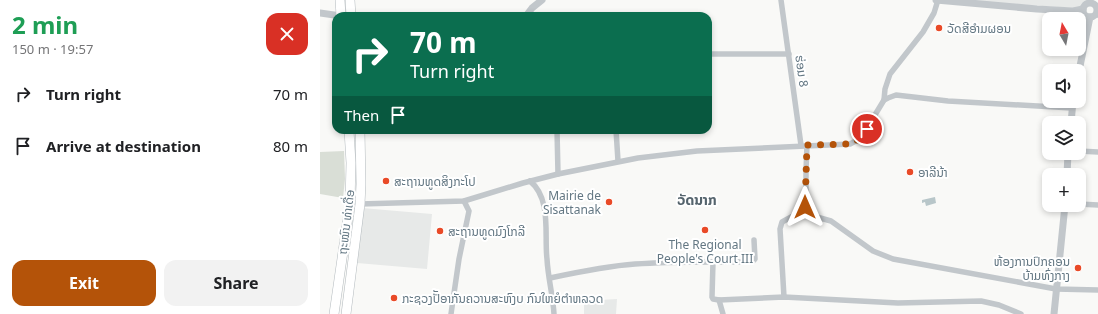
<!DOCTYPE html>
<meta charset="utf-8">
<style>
body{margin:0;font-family:"Noto Sans","Noto Sans Lao",sans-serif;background:#f2f2f2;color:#202124;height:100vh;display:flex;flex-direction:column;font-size:15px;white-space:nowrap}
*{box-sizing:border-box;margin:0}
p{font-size:13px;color:#757577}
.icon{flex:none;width:22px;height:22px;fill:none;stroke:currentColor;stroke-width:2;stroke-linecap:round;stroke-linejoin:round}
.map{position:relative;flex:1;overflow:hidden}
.drawer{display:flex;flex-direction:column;background:#fff;width:320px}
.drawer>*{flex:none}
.guide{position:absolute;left:12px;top:12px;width:380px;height:122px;border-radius:12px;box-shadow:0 2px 6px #0003;background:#0b6e4f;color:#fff;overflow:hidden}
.needle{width:26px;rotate:350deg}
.fabs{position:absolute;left:722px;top:12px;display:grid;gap:8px}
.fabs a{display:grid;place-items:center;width:44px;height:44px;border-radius:8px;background:#fff;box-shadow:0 2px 6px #0003;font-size:20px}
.pin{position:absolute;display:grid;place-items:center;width:34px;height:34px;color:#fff;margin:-17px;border:2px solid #fff;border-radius:50%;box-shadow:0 1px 4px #0007}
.me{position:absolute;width:44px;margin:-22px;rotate:0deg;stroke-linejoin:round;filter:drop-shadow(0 0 3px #0008)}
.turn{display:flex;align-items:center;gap:14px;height:84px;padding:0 12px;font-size:18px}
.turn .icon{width:52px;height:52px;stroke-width:2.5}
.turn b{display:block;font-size:28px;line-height:34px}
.then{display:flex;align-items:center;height:38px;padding:0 12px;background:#0003;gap:8px;font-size:15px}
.round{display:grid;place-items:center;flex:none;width:42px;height:42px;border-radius:12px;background:#f2f2f2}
.head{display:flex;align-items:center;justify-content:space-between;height:68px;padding:0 12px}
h1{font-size:24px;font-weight:700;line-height:30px;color:#1e9e55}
.primary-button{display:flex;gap:8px;margin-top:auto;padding:8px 12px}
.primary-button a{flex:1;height:46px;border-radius:12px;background:#b45309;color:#fff;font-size:16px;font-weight:700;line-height:46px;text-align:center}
.primary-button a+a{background:#f2f2f2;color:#202124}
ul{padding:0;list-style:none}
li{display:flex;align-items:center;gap:12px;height:52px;padding:0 12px}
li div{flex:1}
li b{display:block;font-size:15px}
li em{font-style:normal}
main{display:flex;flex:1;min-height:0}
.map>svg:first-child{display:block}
.built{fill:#e7e9e8}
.green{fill:#d9ded6}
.water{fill:#b8c6c9}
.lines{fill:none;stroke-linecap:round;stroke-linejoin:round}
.primary-casing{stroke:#b3babe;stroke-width:10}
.minor{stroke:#c2c7cb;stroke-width:5.5}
.tertiary{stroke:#c2c7cb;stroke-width:7}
.primary{stroke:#fff;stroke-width:9}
.route{stroke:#b45309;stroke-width:7;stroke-dasharray:0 12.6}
.poi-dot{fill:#e94a27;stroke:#fff;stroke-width:1.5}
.labels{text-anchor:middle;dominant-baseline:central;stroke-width:4;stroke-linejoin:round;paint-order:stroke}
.poi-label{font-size:12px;fill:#637783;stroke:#fff;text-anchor:start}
.street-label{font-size:12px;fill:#637783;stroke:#fff}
.quarter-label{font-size:14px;font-weight:bold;fill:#55646d;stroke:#fff}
</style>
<main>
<section class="drawer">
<div class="head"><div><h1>2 min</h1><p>150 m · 19:57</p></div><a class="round" style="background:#d93025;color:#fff"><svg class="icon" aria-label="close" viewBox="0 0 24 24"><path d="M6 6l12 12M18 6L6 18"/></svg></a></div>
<ul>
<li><svg class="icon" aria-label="right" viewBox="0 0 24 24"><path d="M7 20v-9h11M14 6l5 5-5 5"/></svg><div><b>Turn right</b></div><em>70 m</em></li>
<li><svg class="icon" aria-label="arrive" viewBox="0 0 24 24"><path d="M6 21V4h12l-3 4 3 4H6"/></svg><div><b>Arrive at destination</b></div><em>80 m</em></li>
</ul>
<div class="primary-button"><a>Exit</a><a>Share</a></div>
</section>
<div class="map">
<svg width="778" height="314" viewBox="0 0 778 314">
<rect width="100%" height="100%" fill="#f9f9f7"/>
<g class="built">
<path d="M633,0H772L764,3L761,7L754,8Z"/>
<path d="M42,208L112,214L107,269L37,263Z"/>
<path d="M297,299L296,314H264V301Z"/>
</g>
<path class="green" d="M24,151L25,179L23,198L0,194V152Z"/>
<path class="water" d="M615,197L616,203L606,206L605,202L602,203V200Z"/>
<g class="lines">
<defs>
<g id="primary">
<path d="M20,0L21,16"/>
<path d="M30,0L31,16"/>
<path d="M14,314L30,203L31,163L29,130"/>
<path d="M26,314L40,204L41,184L40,130"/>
</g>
</defs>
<use href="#primary" class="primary-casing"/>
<g class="minor">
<path d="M461,0L481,145"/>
<path d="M776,14L778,15"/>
<path d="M392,54H469"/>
<path d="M564,100L565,89L570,74L603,32L614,13L618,0"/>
<path d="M237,130L238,174"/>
<path d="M296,130L298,161"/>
<path d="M759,151L778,152"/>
<path d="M210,181C232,199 224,235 227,259C228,278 233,296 234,314"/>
<path d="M40,204L144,201L203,183L238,174L318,158L377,151L530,144L541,138L564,100L568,98L576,95L628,101L752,108"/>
<path d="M759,204L778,205"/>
<path d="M486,214V171L487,145"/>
<path d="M393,262L392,297L393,299L399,300L464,297L578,303L661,301L679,305L701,314"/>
<path d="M230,278C258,272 286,266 315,264C353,261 391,262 429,262L433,261L435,259L434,240"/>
<path d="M464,297L460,229L462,222L473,216L486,214L511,221L553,251L573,259L736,289L778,290"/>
<path d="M399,300L403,314"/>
<path d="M131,314L139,259L149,211L144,201"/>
</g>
<g class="tertiary">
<path d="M616,0L717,9L753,11L763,9"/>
<circle cx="770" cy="10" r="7"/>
<path d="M0,13L21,16"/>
<path d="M206,16L212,8L222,0"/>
<path d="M759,71L770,17"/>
<path d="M751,123L753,101"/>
<path d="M747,175L748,153"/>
<path d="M734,314L745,205"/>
</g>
<use href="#primary" class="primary"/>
</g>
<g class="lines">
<path class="route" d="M485,207L487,145L530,144L541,138L547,129"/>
</g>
<g class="poi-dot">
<circle cx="619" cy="28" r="4"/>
<circle cx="590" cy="172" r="4"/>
<circle cx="66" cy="181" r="4"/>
<circle cx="289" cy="202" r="4"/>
<circle cx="385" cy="230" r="4"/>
<circle cx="120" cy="231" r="4"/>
<circle cx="758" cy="268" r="4"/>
<circle cx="74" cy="298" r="4"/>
</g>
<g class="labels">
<g class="poi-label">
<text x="627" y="28">ວັດສີອຳມຜອນ</text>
<text x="598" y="172">ອາລີນ້າ</text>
<text x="74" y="181">ສະຖານທູດສິງກະໂປ</text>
<text x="281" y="195" text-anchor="end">Mairie de<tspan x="281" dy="14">Sisattanak</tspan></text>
<text x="128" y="231">ສະຖານທູດມົງໂກລີ</text>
<text x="385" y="244" text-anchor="middle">The Regional<tspan x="385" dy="14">People's Court III</tspan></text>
<text x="750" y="261" text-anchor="end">ຫ້ອງການປົກຄອນ<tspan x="750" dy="14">ບ້າມທົ່ງກາງ</tspan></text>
<text x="82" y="298">ກະຊວງປັັອາກັນຄວານສະຫົງບ ກົນໃຫຍໍຕຳຫລວດ</text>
</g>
<g class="street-label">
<text transform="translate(482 71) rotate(82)">ຮ່ອມ 8</text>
<text transform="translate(26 222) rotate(-83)">ຖະໝົນ ທ່າເດື່ອ</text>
</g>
<g class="quarter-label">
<text x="377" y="199">ວັດນາກ</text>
</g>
</g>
</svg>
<div class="fabs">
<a><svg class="needle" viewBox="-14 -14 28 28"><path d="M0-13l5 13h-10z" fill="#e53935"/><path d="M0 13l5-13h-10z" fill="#757577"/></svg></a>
<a><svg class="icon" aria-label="sound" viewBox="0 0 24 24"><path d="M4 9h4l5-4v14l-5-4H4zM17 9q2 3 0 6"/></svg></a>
<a><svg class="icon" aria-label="layers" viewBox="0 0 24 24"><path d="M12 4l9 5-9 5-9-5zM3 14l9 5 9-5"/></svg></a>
<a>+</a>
</div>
<div class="pin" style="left:547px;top:129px;background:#d93025"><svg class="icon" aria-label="arrive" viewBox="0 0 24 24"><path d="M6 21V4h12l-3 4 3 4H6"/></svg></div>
<svg class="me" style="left:485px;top:207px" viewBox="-20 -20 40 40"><path d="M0-17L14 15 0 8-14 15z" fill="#b45309" stroke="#fff" stroke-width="4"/></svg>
<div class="guide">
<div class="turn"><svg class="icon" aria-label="right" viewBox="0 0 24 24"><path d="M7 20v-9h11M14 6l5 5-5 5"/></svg><div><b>70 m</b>Turn right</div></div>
<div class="then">Then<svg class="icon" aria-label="arrive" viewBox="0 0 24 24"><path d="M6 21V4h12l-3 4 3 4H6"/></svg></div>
</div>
</div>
</main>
